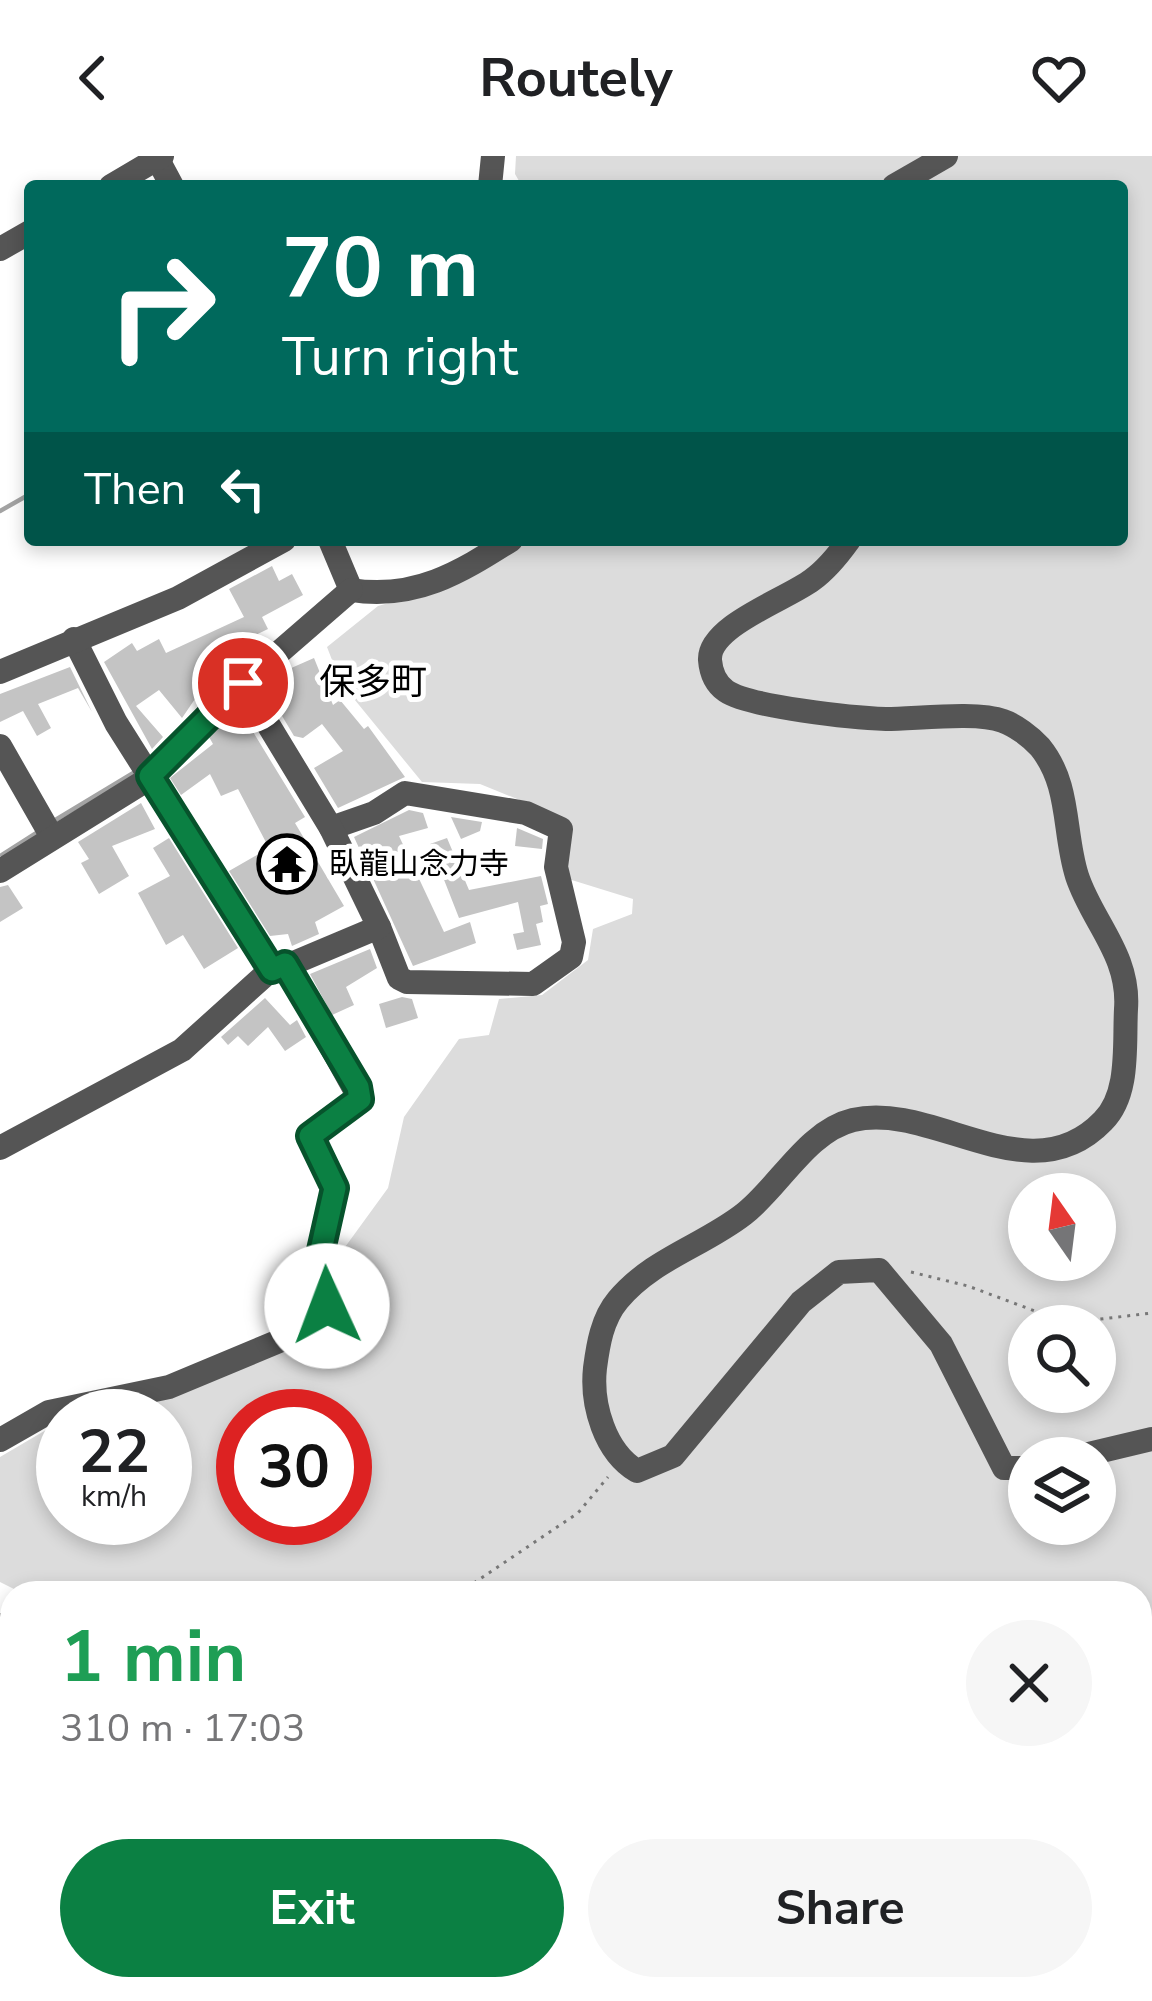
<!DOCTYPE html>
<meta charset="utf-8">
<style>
body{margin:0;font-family:"Nunito Sans","Noto Sans JP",sans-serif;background:#f6f6f6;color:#202124;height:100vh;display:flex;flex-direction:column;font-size:45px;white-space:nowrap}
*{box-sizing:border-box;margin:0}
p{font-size:39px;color:#757577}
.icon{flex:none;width:66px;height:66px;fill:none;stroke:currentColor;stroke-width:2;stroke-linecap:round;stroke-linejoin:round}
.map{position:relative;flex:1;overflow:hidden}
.side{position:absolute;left:0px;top:1425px;width:1152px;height:420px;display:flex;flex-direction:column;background:#fff;border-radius:36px 36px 0 0;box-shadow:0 6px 18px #0003}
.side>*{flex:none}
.guide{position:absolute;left:24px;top:24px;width:1104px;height:366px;border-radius:12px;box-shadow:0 6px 18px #0003;background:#00695c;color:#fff;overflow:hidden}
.needle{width:78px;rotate:346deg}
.buttons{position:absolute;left:1008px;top:1017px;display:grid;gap:24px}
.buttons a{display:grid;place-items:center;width:108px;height:108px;border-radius:50%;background:#fff;box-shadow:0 6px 18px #0003;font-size:60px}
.speed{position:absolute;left:36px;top:1233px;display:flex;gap:24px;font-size:60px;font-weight:700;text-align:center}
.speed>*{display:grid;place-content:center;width:156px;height:156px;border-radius:50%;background:#fff;box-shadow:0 6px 18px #0003;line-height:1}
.speed small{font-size:30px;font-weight:400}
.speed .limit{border:18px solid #d22;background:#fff;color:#111}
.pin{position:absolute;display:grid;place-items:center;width:102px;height:102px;color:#fff;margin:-51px;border:6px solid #fff;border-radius:50%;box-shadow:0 3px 12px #0007}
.me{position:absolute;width:132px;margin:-66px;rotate:358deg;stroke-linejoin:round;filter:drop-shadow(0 0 9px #0008)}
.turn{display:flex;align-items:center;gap:42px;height:252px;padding:0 60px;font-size:54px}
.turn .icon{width:156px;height:156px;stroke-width:2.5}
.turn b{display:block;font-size:84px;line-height:102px}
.then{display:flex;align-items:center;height:114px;padding:0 60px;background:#0003;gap:24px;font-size:45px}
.round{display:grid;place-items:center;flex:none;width:126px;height:126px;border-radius:63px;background:#f6f6f6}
.head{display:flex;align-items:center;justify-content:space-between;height:204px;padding:0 60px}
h1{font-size:72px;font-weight:700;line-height:90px;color:#1e9e55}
.button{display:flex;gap:24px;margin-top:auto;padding:24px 60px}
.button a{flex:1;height:138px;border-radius:72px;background:#0b8043;color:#fff;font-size:48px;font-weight:700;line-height:138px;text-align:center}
.button a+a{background:#f6f6f6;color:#202124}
header{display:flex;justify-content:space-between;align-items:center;height:156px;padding:0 60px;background:#fff;font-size:54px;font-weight:700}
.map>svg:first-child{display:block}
.green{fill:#dcdcdc;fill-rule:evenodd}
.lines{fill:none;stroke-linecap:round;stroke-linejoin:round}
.stream{stroke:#a3a3a3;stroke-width:4.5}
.building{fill:#c4c4c4}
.path{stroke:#777;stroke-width:3;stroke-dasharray:3 6;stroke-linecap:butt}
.minor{stroke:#555;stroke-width:24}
.route-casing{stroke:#07532c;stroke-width:30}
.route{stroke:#0b8043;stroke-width:21}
.labels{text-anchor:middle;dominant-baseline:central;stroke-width:10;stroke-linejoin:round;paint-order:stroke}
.poi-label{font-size:30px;fill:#000;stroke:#fff;text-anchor:start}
.quarter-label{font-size:36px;fill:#000;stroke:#fff}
</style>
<header><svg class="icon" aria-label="back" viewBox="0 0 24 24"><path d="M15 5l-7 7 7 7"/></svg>Routely<svg class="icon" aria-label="heart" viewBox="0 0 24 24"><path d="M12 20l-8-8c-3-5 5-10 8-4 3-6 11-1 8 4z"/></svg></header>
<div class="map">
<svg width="1152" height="1845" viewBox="0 0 1152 1845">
<rect width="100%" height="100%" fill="#fff"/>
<g class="green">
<path d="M516,0H1152V1845H1025L1040,1833H1140V1437H22L0,1426V1301L63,1264V1362H165V1260H74L316,1179L332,1169L340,1098L388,1032L404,961L459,883L489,879L499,843L542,839L588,804L593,773L632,758L633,743L562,721L549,656L480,628L422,626L341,527L327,491L378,450L453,429L522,384H1122V30H522L515,18ZM1029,1038H1095V1104H1029ZM1029,1170H1095V1236H1029ZM243,1260H345V1362H243ZM1029,1302H1095V1368H1029Z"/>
<path d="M240,1833H383V1845H248Z"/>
</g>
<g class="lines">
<g class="stream">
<path d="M0,355L30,338"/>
<path d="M52,666L135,616"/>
<path d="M2,699L38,676"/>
</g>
</g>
<g class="building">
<path d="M272,410L279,425L292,418L303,439L262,461L268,473L249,482L257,494L197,540L182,562L159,534L136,550L163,581L152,593L104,506L132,487L137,495L159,483L166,497L244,461L229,433Z"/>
<path d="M314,502L333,549L340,544L364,573L368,570L405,621L338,652L314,612L343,595L322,568L303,582L294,580L266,533L292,519L289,513Z"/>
<path d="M70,511L92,556L78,532L38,548L51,572L37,580L23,555L0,566V538Z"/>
<path d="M239,553L305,661L295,667L344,750L315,766L319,778L292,790L288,778L270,780L229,715L269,692L238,633L221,640L210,618L181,639L170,622L213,588L209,581Z"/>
<path d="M141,647L155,673L112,690L129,720L99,738L81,707L89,703L78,686Z"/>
<path d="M409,654L423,657L428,672L399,680L444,776L470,766L476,787L413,810L354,681Z"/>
<path d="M451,661L482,666L480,675L461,683Z"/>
<path d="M517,672L543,683L542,693L515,690Z"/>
<path d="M169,682L238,792L204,813L183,779L166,789L138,737L170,720L153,692Z"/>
<path d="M447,682L469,734L541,720L548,748L540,750L543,766L536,768L541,789L517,794L513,778L524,776L518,746L459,762L430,688Z"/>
<path d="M8,729L23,752L0,766V731Z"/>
<path d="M370,793L377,812L346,831L354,849L332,859L310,818Z"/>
<path d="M402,841L412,843L418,862L386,872L379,848Z"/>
<path d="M265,842L290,869L297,864L306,881L285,895L268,871L248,890L238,880L228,889L221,881Z"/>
</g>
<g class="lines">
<g class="path">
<path d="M911,1116L968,1130L1067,1167L1152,1157"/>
<path d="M459,1437L578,1357L608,1321"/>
<path d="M46,1845L58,1833"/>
</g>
<g class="minor">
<path d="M156,0L172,30"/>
<path d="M111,30L162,0"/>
<path d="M490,30L493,0"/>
<path d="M894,30L946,0"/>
<path d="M0,93L30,76"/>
<path d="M330,384L351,434"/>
<path d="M849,384C839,398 826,414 812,424C787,443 708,470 710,504C711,517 716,528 726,535C749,551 855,562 886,563C916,563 977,555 1003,565C1015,569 1031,581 1040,591C1071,629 1063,676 1077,720C1092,766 1130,799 1126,853C1124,889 1130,938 1103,965C1030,1041 934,945 853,964C807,975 779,1031 744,1058C703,1090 652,1103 618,1144C602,1163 598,1189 595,1212C591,1249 605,1296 637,1315L673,1300L801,1146L839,1116L879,1114L941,1188L1004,1312H1029"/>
<path d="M351,434C415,444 459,417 511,384"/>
<path d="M74,483L116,567L272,814"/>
<path d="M0,516L178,442L284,384"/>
<path d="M0,590L52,681"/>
<path d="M331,672L374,657L405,637L526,657L561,673L556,711L574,786L571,801L533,828L407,826L399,822L379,771"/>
<path d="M0,715L145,625L207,559L351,434"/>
<path d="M0,992L182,894L265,819L379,771L331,672L243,527"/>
<path d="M0,1284L49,1256L169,1231L313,1171L325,1157L317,1112L335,1032L310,980L360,943L285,808"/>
<path d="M1072,1302L1152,1283"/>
<path d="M0,1469L12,1483"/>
<path d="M0,1524L12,1517"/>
<path d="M1140,1818L1152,1808"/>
<path d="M907,1833L922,1845"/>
<path d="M18,1845L26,1833"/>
<path d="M393,1845L394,1833"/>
<path d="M818,1845L835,1833"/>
<path d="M1109,1845L1124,1833"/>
</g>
</g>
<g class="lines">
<defs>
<path id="route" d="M243,527L150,620L272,814L285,808L358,931L360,943L310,980L335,1032L317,1112L327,1150"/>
</defs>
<use href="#route" class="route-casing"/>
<use href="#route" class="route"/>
</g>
<defs>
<symbol id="temple-ring" viewBox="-11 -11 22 22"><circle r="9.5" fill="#fff" stroke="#000" stroke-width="1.5"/><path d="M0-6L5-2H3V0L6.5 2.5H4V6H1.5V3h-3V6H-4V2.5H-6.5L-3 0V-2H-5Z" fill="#000"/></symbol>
</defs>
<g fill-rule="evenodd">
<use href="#temple-ring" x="254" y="675" width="66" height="66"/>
</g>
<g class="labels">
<g class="poi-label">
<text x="329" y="708">臥龍山念力寺</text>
</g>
<g class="quarter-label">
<text x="373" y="526">保多町</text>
</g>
</g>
</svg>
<div class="buttons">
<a><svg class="needle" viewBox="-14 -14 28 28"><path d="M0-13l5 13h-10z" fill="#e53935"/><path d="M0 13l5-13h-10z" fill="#757577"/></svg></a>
<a><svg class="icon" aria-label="search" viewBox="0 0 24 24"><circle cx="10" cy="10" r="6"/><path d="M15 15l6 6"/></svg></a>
<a><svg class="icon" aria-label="layers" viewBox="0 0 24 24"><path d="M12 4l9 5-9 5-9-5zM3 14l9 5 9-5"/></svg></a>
</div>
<div class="speed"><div>22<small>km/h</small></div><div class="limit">30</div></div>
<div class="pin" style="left:243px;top:527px;background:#d93025"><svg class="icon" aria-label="arrive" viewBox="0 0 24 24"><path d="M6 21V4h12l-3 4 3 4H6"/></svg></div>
<svg class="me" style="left:327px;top:1150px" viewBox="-20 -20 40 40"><circle r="19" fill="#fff"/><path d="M0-13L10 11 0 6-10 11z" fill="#0b8043"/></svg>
<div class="guide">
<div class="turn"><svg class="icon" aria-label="right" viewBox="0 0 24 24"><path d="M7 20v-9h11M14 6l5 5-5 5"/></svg><div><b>70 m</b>Turn right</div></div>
<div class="then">Then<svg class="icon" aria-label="left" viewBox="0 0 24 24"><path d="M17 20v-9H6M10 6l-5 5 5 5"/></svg></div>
</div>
<section class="side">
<div class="head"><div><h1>1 min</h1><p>310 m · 17:03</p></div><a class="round"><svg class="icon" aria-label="close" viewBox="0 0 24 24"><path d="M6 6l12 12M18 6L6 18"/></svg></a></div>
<div class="button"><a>Exit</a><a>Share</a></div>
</section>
</div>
